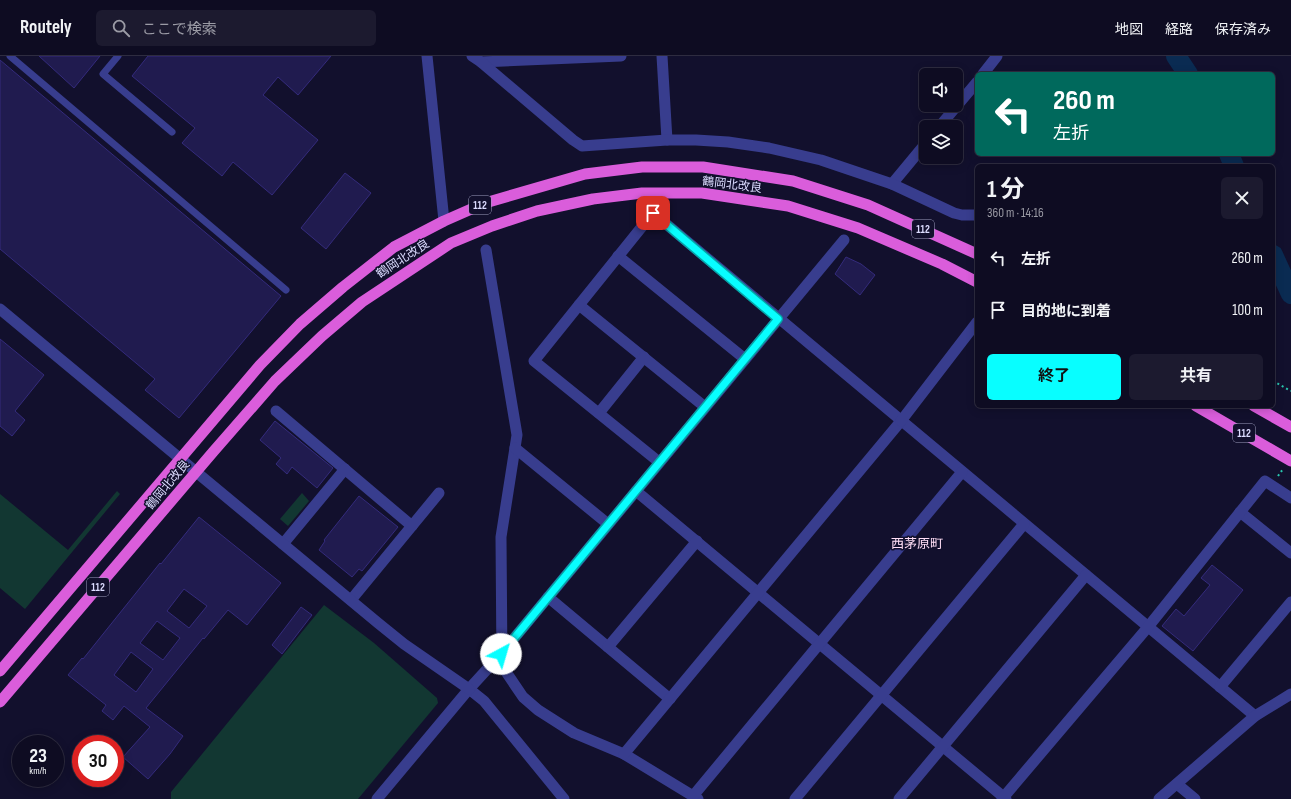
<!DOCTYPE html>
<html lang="ja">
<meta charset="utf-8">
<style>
body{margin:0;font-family:"Sofia Sans Condensed","Noto Sans JP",sans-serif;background:#1c1a2f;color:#f1f3f6;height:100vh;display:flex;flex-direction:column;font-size:15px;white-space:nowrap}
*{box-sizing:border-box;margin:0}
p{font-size:13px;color:#9b9ba5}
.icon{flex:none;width:22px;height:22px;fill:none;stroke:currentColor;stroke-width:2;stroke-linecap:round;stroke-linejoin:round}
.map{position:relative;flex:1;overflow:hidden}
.panel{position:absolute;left:975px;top:108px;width:300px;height:244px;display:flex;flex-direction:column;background:#0e0c22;border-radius:6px;box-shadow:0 2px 10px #0003,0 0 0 1px #2e2c40}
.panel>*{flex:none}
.banner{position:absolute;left:975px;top:16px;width:300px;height:84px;border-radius:6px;box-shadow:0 2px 10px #0003,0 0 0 1px #2e2c40;background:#00695c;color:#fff;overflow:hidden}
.fabs{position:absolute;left:919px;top:12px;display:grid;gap:8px}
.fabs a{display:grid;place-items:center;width:44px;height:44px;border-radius:6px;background:#0e0c22;box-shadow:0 2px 10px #0003,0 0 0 1px #2e2c40;font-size:20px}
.speed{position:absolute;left:12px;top:679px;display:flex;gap:8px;font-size:20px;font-weight:700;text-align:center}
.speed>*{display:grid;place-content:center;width:52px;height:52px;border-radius:50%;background:#0e0c22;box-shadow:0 2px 10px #0003,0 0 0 1px #2e2c40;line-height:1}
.speed small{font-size:10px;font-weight:400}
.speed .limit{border:6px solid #d22;background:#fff;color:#111}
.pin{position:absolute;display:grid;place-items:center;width:34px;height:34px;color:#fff;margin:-17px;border-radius:8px;box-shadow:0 2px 6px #0006}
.me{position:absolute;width:44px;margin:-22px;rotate:39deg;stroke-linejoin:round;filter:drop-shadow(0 0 3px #0008)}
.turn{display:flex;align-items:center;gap:14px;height:84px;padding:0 12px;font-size:18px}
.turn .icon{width:52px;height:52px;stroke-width:2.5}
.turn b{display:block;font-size:28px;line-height:34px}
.round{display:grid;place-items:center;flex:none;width:42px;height:42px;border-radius:6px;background:#1c1a2f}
.headline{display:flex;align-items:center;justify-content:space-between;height:68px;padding:0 12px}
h1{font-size:24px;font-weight:700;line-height:30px}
.action{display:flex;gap:8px;margin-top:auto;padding:8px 12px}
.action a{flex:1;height:46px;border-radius:6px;background:#08feff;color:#111;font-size:16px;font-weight:700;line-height:46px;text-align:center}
.action a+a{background:#1c1a2f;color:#f1f3f6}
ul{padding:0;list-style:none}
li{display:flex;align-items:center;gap:12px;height:52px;padding:0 12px}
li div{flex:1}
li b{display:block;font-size:15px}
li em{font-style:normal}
header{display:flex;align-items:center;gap:24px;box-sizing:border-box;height:56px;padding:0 20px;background:#0e0c22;border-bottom:1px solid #2e2c40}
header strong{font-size:19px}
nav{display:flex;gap:22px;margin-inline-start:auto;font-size:14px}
.search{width:280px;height:36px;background:#1c1a2f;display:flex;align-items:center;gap:10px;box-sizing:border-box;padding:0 14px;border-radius:6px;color:#9b9ba5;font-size:15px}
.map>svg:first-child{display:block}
.green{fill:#123732}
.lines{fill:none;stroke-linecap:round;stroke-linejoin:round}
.river{stroke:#0a2b52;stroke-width:20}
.building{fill:#201b4f;stroke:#342b7c;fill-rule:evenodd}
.path{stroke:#29c5ad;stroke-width:2;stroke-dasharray:2 3;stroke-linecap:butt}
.service{stroke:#383d8e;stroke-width:7}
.minor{stroke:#383d8e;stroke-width:11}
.tertiary{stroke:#383d8e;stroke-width:11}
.trunk{stroke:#da5ddb;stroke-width:11}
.route-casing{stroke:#05a5a6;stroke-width:10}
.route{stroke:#08feff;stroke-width:7}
.labels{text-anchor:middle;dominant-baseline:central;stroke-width:3;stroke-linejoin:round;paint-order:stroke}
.shield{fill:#12102d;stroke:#9f9fc0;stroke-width:1}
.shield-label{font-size:11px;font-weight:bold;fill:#dcdcff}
.street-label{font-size:12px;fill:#dcdcff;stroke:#12102d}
.neighbourhood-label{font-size:13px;fill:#ffdef6;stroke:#12102d}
</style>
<header>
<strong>Routely</strong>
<div class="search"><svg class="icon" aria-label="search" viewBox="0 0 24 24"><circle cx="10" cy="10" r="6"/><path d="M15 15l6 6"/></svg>ここで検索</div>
<nav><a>地図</a><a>経路</a><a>保存済み</a></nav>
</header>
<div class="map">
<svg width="1291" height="743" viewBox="0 0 1291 743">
<rect width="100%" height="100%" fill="#12102d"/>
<g class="green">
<path d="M117,435L120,438L25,553L0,532V438L68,494Z"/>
<path d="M302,437L309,445L288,470L280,463Z"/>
<path d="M324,549L374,587L437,642L438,647L358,743H171V736Z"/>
</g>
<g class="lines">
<g class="river">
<path d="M1176,0L1188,18"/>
<path d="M1229,98L1234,110"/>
<path d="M1273,199L1291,238"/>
</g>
</g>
<g class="building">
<path d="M39,0H100L74,32Z"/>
<path d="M148,0H331L298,39L278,21L263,39L318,84L272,139L233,106L222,120L182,87L195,72L132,20Z"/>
<path d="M0,4L281,240L179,362L145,334L155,323L0,193Z"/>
<path d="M345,117L371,137L326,193L301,172Z"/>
<path d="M846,201L861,208L875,219L860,239L835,218Z"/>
<path d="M0,283L44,319L15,355L25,364L12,380L0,370Z"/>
<path d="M275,365L333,412L317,432L292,411L287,418L276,408L281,402L260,384Z"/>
<path d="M359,440L398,471L362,515L359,513L352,521L319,494L325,485L324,484Z"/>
<path d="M199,461L281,527L247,569L228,554L204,583L203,582L146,652L183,680L170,698L148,723L123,701L150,671L124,650L113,664L102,655L106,649L68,619L82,602L83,603L160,507L161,508ZM184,533L207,550L189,572L167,555ZM157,565L180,582L163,604L140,587ZM131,596L153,613L136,636L114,619Z"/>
<path d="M1212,509L1243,534L1193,595L1162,570L1176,553L1184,560L1210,529L1201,522Z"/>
<path d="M301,551L312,559L282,598L272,589Z"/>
</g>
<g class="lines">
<g class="path">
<path d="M1273,325L1291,335"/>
<path d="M1278,420L1283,413"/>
</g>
<g class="service">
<path d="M10,0L286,234"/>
<path d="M118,0L103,18L172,76"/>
</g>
<g class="minor">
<path d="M662,0L667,84"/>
<path d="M481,6L621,0"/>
<path d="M983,18L997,0"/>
<path d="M939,71L977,26"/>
<path d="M892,128L926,87"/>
<path d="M486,194L517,379L501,481L502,610L523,641L538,654L574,677L624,698L698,743"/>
<path d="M618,200L745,303"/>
<path d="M579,249L705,351"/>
<path d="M276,355L412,470"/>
<path d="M599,357L644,301"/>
<path d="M515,392L608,468"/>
<path d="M659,406L534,305L653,157L1255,660"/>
<path d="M636,435L1006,743"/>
<path d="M1240,456L1291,497"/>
<path d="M283,488L345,413"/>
<path d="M548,541L670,643"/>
<path d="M351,544L439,437"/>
<path d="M608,591L697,485"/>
<path d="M1220,631L1291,546"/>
<path d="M469,633L484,645L564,743"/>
<path d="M624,698L901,365"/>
<path d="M1177,728L1195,743"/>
<path d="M693,740L962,416"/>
<path d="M377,743L469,633L501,598L844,184"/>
<path d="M795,743L1024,468"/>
<path d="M899,743L1086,519"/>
<path d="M1002,743L1148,571L1265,425L1291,442"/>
</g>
<g class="tertiary">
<path d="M427,0L444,165"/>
<path d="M472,0L481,6L573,84L582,90L667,84H696L728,86L769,92L821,104L892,128L954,157L962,159H977"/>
<path d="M0,253L378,567L404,588L469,633"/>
<path d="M901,365L977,266"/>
<path d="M1159,743L1255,660L1291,638"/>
</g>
<g class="trunk">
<path d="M1196,350L1291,405"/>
<path d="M1254,350L1291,371"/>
<path d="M0,615L260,309L300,268L343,231L394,191L444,165L485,147L585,118L642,111H703L793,125L868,149L977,198"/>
<path d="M0,646L213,396L275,325L322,280L362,246L451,187L492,170L537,155L593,143L642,137H702L788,150L858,172L942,208L977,226"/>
</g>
</g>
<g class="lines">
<defs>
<path id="route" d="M501,598L778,263L653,157"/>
</defs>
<use href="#route" class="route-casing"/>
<use href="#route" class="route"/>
</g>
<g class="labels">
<g class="shield">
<rect x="469" y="140" width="22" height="18" rx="3"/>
<rect x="912" y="164" width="22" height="18" rx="3"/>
<rect x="1233" y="368" width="22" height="18" rx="3"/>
<rect x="87" y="522" width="22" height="18" rx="3"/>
</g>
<g class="shield-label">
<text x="480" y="149">112</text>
<text x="923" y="173">112</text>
<text x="1244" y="377">112</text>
<text x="98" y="531">112</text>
</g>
<g class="street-label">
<text transform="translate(732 129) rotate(7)">鶴岡北改良</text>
<text transform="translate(403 203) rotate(-33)">鶴岡北改良</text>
<text transform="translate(168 429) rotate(-50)">鶴岡北改良</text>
</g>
<g class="neighbourhood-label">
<text x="917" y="488">西茅原町</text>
</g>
</g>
</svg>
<div class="fabs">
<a><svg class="icon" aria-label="sound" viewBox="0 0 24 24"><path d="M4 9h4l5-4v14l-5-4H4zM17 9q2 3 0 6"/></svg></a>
<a><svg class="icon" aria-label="layers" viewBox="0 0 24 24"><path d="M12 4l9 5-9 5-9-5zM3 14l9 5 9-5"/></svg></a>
</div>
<div class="speed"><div>23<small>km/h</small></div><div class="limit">30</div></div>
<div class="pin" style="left:653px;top:157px;background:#d93025"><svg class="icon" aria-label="arrive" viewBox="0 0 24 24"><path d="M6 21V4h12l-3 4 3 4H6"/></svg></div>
<svg class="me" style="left:501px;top:598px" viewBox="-20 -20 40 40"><circle r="19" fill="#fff"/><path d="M0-13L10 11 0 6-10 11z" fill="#08feff"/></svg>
<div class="banner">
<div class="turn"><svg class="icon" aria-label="left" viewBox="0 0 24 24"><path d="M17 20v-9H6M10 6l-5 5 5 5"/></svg><div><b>260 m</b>左折</div></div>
</div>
<section class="panel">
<div class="headline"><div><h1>1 分</h1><p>360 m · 14:16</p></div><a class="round"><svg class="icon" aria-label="close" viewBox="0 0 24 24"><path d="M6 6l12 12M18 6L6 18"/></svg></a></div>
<ul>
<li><svg class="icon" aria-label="left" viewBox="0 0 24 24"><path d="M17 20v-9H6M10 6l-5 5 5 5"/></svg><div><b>左折</b></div><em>260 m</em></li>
<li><svg class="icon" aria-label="arrive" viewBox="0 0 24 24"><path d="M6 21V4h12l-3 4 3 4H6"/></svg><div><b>目的地に到着</b></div><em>100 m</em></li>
</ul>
<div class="action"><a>終了</a><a>共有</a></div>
</section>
</div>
